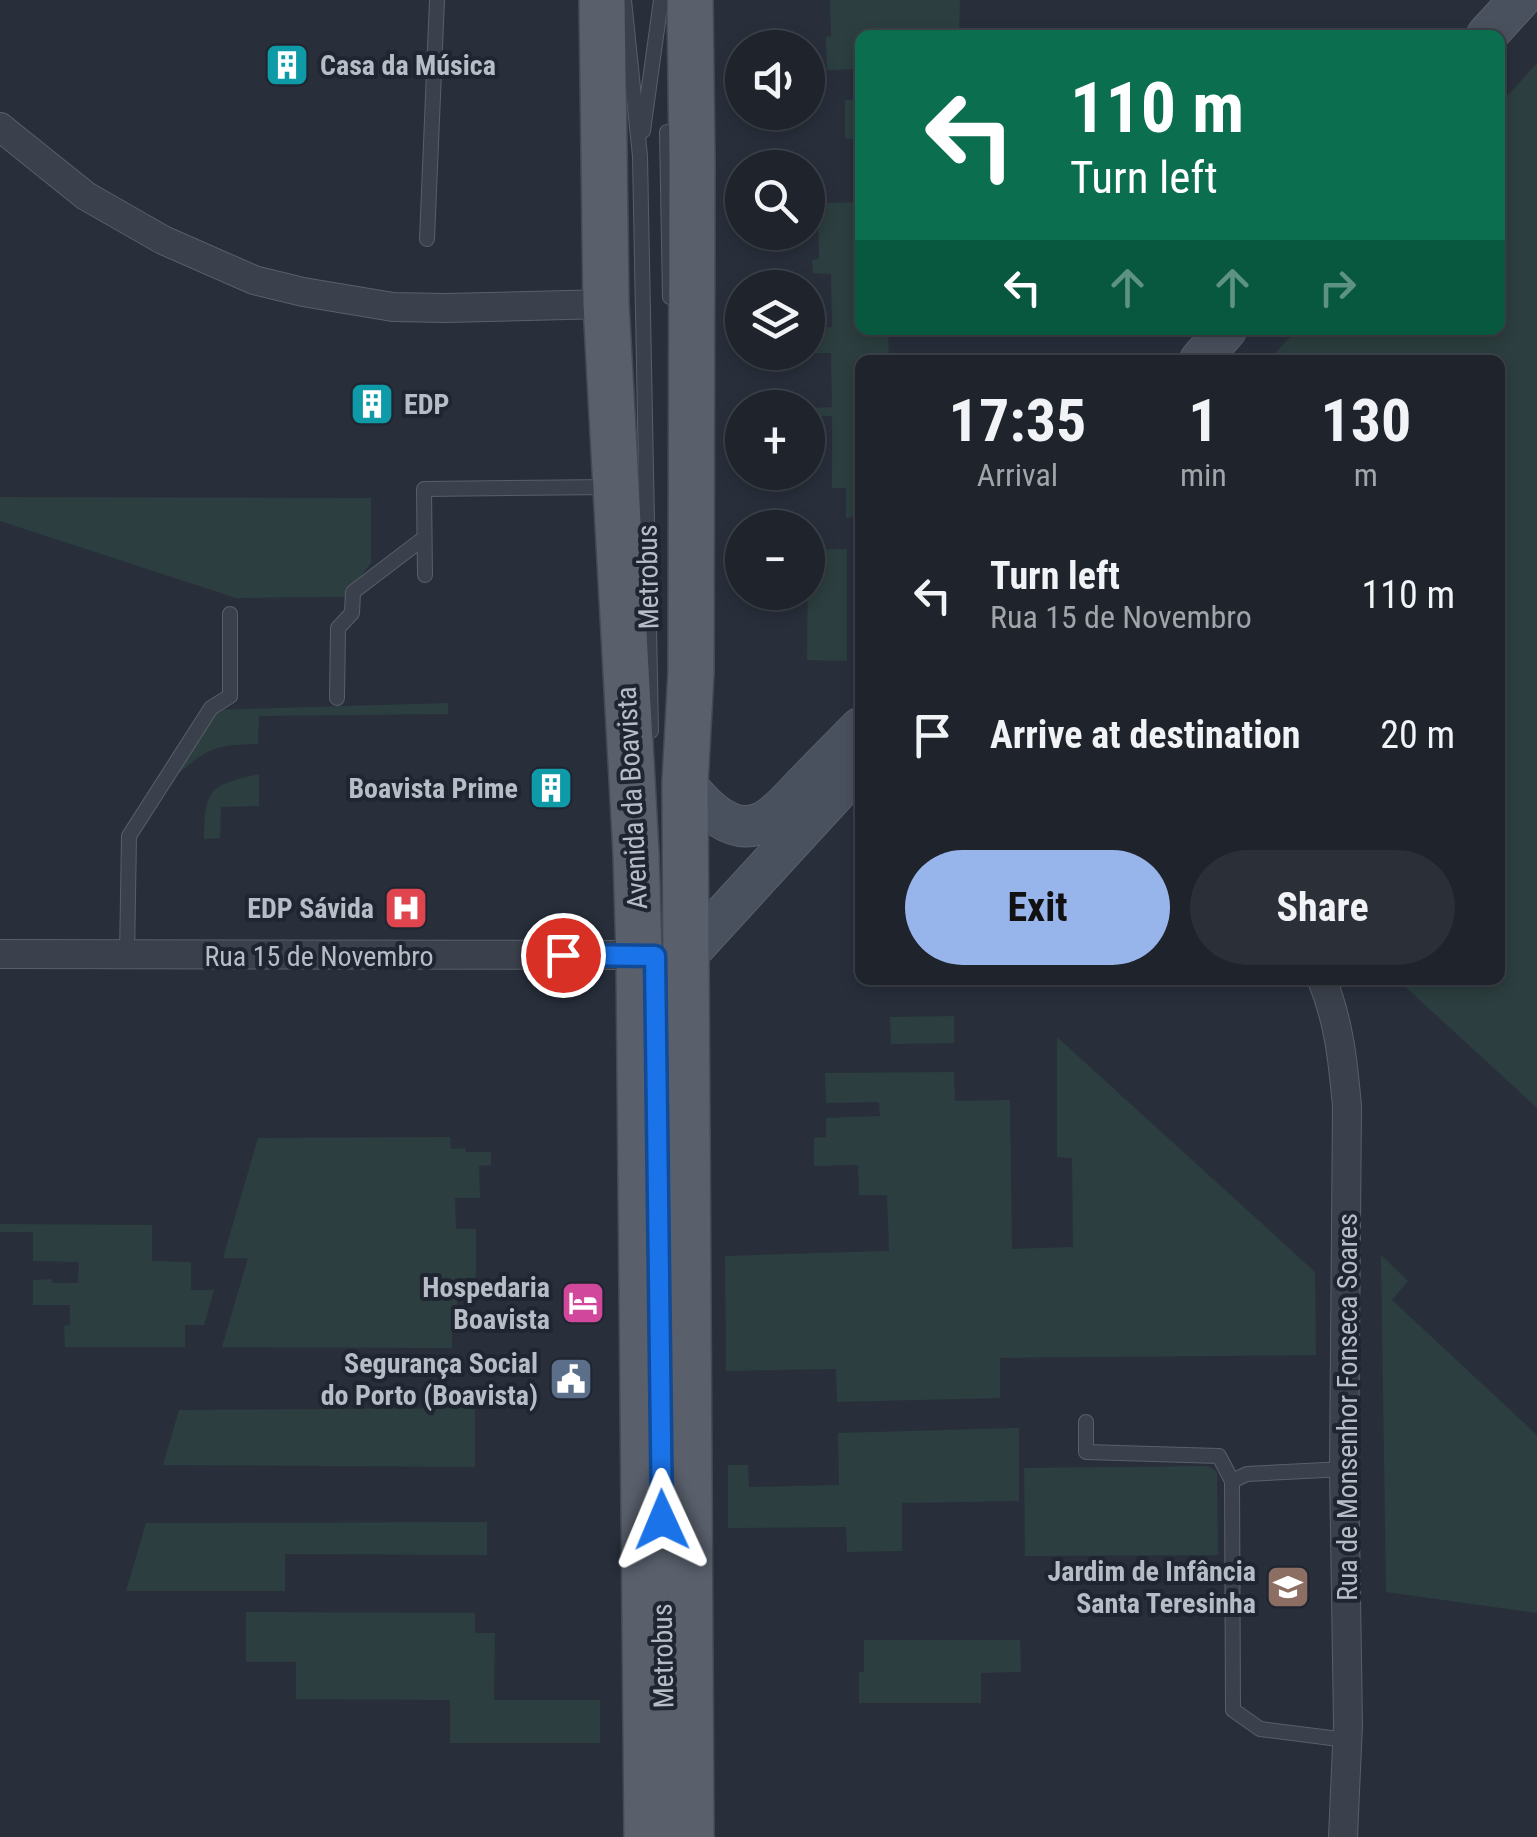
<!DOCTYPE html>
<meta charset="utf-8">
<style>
body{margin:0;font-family:"Roboto Condensed",sans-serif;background:#2b2f38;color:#f1f3f6;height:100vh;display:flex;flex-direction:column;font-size:38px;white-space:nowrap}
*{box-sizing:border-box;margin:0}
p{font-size:32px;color:#a1a4a9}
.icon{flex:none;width:55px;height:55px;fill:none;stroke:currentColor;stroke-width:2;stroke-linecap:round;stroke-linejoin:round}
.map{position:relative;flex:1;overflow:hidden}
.drawer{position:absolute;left:855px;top:355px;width:650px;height:630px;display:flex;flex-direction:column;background:#1e232c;border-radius:15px;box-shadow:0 5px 15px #0003,0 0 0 2px #3c4048}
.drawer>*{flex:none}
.top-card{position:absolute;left:855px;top:30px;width:650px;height:305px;border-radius:15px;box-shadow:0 5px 15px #0003,0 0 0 2px #3c4048;background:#0b6e4f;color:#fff;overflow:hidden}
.controls{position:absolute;left:725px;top:30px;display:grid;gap:20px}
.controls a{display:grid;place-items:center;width:100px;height:100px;border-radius:50%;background:#1e232c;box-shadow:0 5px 15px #0003,0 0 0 2px #3c4048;font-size:50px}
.pin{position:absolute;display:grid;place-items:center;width:85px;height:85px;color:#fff;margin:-42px;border:5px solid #fff;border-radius:50%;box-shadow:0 2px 10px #0007}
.me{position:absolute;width:110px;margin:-55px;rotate:359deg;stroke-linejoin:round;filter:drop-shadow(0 0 8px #0008)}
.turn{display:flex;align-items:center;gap:35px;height:210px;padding:0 50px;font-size:45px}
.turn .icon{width:130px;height:130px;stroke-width:2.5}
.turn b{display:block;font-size:70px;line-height:85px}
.lanes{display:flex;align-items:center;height:95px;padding:0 50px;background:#0003;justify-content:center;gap:50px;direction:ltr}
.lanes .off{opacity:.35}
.eta{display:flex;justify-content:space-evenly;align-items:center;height:170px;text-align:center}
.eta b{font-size:60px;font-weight:700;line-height:70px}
.action{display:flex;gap:20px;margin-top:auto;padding:20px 50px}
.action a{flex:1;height:115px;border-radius:60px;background:#98b5eb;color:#111;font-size:40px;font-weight:700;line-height:115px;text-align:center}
.action a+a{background:#2b2f38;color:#f1f3f6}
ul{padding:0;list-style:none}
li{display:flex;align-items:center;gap:30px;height:140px;padding:0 50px}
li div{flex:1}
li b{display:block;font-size:38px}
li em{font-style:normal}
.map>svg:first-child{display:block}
.green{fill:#2c3e3f}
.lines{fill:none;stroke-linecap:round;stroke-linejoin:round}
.lane-casing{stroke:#595f6a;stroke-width:16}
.street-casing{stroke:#595f6a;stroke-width:30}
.secondary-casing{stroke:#595f6a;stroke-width:42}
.primary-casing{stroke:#444a55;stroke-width:48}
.lane{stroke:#3b414c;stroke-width:14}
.street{stroke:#3b414c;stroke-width:28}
.secondary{stroke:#4a515e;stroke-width:40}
.primary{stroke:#59606c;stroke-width:45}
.route-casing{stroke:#114b97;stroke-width:25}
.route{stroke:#1a73e8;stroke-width:18}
.labels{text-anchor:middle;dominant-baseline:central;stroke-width:8;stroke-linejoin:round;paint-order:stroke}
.poi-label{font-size:28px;font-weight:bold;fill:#b7bdc7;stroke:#202631;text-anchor:end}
.street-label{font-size:28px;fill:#b7bdc7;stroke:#202631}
</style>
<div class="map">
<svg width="1537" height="1837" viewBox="0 0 1537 1837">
<rect width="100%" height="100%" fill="#282f3b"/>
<g class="green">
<path d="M830,0H960L959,35H860V69L827,70L826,37L831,36Z"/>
<path d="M1537,63V1108L1398,980H1500V360H1269L1296,330H1500V104Z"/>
<rect x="845" y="100" width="15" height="39"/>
<path d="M860,202V330H888L889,360H860V517L846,518V488H832V416H813V408L832,407L831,353H813V328L832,327L831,274L813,273L812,260L819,259L818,203Z"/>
<path d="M0,497L371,498V563L345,597L236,598L0,521Z"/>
<path d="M847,549V661L807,660L808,550Z"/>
<path d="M448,703V714L259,716L258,744C216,745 209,747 177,775L215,710Z"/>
<path d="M259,774V806L221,807L220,838L204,839C205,789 209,785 259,774Z"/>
<path d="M954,1016V1043L891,1044L890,1017Z"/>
<path d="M1057,1037L1315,1272L1316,1355L1000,1358V1398L837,1402L836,1369L726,1371L725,1256L889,1251L887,1195H859L858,1165L814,1166V1138L826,1137V1118L880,1116L879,1102L826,1103L825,1073L954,1072L955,1101L1010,1100L1012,1249L1073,1247L1072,1158L1057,1157Z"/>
<path d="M450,1137L451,1149L465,1148L466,1152H491V1165L479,1166L480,1198H455L456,1229H476V1285H457V1316L452,1317V1348L222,1347L248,1258H223L258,1138Z"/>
<path d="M0,1224L152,1225V1261L191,1262V1290H214L204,1325H185V1347H65L64,1326L70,1325V1305H33V1280L51,1279L52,1283H78L79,1262L33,1261V1232H0Z"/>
<path d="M1381,1255L1408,1281L1392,1300L1537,1435V1613L1386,1592Z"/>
<path d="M475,1408V1467L163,1465L179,1410Z"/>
<path d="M1019,1428V1501L902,1503V1551L847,1552L846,1527L728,1528V1465H748L749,1487L839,1485L838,1433Z"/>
<path d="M1208,1466L1217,1472L1218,1555L1025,1556L1024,1468Z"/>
<path d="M487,1522V1555L285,1554V1591H126L146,1523Z"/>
<path d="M246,1612L475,1613V1633H495L494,1700H600V1743H450V1700L296,1699V1662H246Z"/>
<path d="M864,1640H1020L1021,1672L981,1673V1703H859V1672H864Z"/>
</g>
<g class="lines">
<defs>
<g id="lane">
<path d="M624,0L640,156L651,731"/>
<path d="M643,131L661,0"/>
<path d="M667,132L670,297"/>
<path d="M427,239L437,0"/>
<path d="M425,575L424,489L611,487"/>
<path d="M337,698L338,628L352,613L353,592L424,538"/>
<path d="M127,956L129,836L211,708L230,696V614"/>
<path d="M1086,1422V1452L1219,1456L1232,1481"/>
<path d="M1344,1469L1247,1474L1232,1481L1233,1710L1260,1729L1347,1740"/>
</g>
<g id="street">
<path d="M0,127L86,196L163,240L254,280L303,292L393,307L445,308L606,304"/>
<path d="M0,954L639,955"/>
<path d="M1322,980C1339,1021 1343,1062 1347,1106L1344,1469L1348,1724L1343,1837"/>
</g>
<g id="secondary">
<path d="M1487,35L1519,0"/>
<path d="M1200,360L1226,330"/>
<path d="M685,783C702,805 732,838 763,822C779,814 792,797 804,785C823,766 841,747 860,728"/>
<path d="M686,956L860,766"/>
</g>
<g id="primary">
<path d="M602,0L606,304L636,853L639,955L647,1837"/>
<path d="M690,0L692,160L691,672L685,783L691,1837"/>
</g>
</defs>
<use href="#lane" class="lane-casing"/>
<use href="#street" class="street-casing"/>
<use href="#secondary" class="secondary-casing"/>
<use href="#primary" class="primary-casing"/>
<use href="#lane" class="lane"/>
<use href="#street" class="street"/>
<use href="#secondary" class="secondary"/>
<use href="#primary" class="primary"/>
</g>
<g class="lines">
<defs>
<path id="route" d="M563,955L655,956L662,1520"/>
</defs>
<use href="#route" class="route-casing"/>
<use href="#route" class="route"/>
</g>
<defs>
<symbol id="building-square" viewBox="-11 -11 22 22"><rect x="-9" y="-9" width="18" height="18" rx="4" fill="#0f9aa8" stroke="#202631"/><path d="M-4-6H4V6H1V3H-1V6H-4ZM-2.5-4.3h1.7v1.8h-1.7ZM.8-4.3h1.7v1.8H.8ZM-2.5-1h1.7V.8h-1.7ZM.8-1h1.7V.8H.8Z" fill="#fff"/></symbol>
<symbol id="hospital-square" viewBox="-11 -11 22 22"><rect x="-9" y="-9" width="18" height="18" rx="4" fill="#e0444e" stroke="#202631"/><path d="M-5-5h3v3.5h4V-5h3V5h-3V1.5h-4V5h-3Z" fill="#fff"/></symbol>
<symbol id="hotel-square" viewBox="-11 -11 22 22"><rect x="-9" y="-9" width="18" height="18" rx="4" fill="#d1479c" stroke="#202631"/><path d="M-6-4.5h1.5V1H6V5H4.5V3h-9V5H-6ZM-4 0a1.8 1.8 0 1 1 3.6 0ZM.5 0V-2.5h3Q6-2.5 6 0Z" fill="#fff"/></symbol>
<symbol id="civic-square" viewBox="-11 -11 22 22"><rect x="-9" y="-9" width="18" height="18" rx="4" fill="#5c6f8a" stroke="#202631"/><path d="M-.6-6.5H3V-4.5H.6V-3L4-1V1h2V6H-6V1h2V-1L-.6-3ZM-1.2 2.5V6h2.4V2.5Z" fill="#fff"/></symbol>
<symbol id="school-square" viewBox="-11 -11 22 22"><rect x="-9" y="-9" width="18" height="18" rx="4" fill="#8d6e63" stroke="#202631"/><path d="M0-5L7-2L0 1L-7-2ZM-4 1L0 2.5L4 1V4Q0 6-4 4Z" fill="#fff"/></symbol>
</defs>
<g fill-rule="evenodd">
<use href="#building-square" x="262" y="40" width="50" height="50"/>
<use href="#building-square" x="347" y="379" width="50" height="50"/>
<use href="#building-square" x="526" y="763" width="50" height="50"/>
<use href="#hospital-square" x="381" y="883" width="50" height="50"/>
<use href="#hotel-square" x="558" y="1278" width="50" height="50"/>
<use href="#civic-square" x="546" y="1354" width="50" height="50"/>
<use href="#school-square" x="1263" y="1562" width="50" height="50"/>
</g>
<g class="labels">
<g class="poi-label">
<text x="320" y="65" text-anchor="start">Casa da Música</text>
<text x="404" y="404" text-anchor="start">EDP</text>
<text x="518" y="788">Boavista Prime</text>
<text x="374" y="908">EDP Sávida</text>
<text x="550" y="1287">Hospedaria<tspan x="550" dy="32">Boavista</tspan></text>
<text x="538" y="1363">Segurança Social<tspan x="538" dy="32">do Porto (Boavista)</tspan></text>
<text x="1256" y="1571">Jardim de Infância<tspan x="1256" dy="32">Santa Teresinha</tspan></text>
</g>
<g class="street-label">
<text transform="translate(648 577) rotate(-91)">Metrobus</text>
<text transform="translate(632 798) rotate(-93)">Avenida da Boavista</text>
<text x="319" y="956">Rua 15 de Novembro</text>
<text transform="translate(1347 1407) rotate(-90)">Rua de Monsenhor Fonseca Soares</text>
<text transform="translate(663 1656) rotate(-91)">Metrobus</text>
</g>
</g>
</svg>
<div class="controls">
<a><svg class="icon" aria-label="sound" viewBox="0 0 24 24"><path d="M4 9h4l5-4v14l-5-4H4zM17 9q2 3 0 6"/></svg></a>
<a><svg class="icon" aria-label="search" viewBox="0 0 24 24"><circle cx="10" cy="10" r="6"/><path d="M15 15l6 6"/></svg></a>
<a><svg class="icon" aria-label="layers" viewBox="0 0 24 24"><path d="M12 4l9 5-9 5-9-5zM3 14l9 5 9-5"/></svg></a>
<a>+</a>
<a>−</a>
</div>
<div class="pin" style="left:563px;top:955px;background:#d93025"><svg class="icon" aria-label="arrive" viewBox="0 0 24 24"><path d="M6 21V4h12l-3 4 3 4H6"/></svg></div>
<svg class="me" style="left:662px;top:1520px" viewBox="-20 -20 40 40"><path d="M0-17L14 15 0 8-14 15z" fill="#1a73e8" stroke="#fff" stroke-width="4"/></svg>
<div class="top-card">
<div class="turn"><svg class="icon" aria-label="left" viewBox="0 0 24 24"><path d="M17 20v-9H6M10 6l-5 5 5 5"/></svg><div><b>110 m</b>Turn left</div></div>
<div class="lanes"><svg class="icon" aria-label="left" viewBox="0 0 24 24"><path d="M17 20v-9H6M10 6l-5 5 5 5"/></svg><svg class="icon off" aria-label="ahead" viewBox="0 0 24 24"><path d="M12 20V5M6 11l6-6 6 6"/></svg><svg class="icon off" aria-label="ahead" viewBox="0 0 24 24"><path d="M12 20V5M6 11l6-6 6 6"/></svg><svg class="icon off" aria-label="right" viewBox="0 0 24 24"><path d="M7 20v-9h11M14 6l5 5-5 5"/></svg></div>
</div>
<section class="drawer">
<div class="eta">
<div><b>17:35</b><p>Arrival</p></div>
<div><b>1</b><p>min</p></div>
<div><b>130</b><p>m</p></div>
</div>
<ul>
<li><svg class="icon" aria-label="left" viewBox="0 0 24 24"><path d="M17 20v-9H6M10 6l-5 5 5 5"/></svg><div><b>Turn left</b><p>Rua 15 de Novembro</p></div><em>110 m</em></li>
<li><svg class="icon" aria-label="arrive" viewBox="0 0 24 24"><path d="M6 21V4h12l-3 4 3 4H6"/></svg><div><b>Arrive at destination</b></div><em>20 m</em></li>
</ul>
<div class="action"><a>Exit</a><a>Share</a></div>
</section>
</div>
